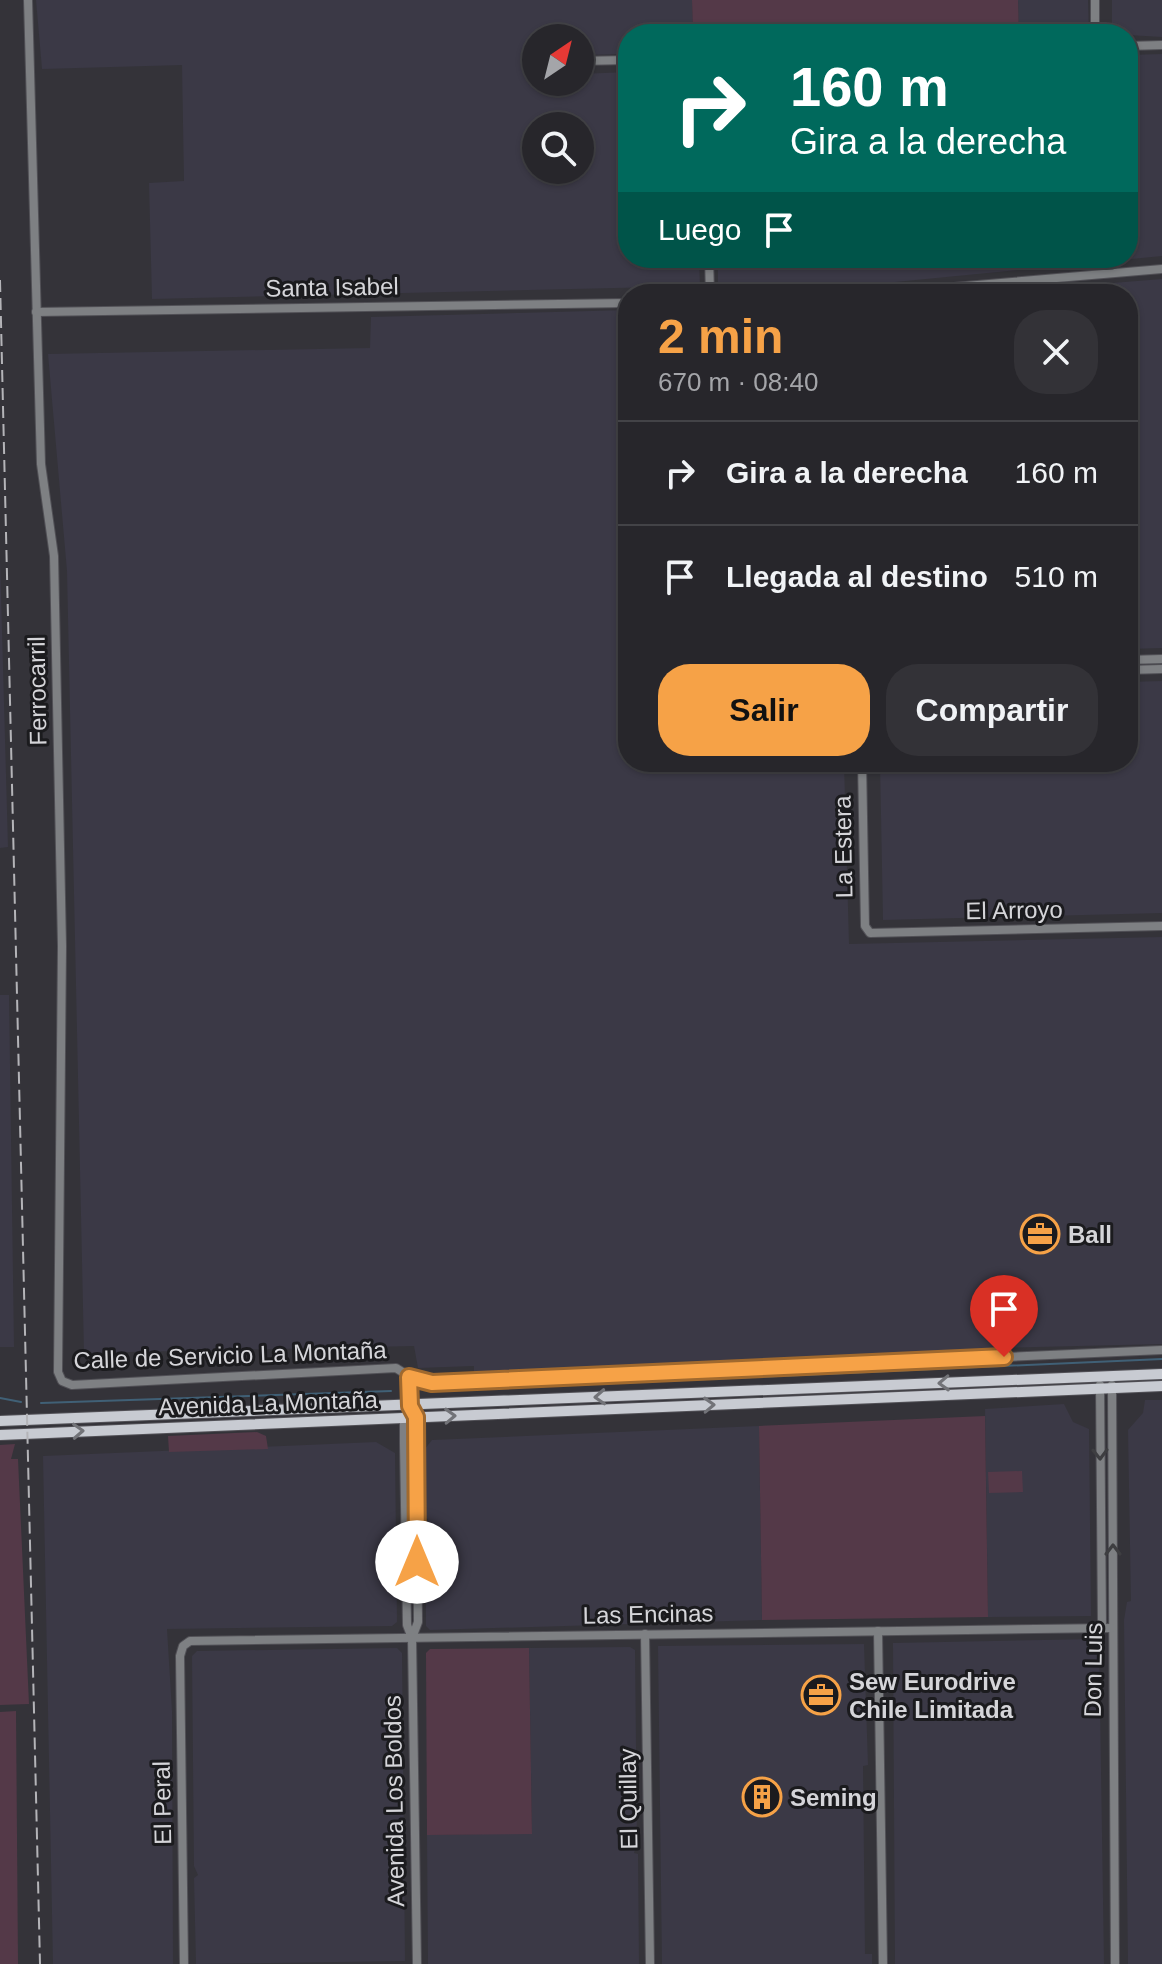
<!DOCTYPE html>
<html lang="es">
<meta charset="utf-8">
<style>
body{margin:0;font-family:Helvetica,sans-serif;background:#333237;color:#f1f3f6;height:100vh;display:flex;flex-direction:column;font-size:30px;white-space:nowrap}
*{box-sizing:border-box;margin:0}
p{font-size:26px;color:#a4a5a9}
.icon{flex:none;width:44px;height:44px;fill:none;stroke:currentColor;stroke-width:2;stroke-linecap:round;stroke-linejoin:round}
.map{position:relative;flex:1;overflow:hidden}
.details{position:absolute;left:618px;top:284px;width:520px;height:488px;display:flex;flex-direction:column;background:#27262b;border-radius:32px;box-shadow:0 2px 6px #0004,0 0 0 2px #434347}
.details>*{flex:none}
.banner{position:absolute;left:618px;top:24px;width:520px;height:244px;border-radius:32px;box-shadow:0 2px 6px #0004,0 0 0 2px #434347;background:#00695c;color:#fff;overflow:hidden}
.needle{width:52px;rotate:35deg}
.buttons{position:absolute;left:522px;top:24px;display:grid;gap:16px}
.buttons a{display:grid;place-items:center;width:72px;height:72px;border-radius:50%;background:#27262b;box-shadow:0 2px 6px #0004,0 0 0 2px #434347;font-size:40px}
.pin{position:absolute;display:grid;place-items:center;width:68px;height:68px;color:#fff;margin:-82px -34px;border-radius:50% 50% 50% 0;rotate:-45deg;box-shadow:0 0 8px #0007}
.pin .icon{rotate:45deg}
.me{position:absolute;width:88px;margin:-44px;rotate:0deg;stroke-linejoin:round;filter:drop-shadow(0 0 6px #0008)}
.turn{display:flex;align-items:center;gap:28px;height:168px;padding:0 40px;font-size:36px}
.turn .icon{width:104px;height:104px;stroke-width:2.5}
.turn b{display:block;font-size:56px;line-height:68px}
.then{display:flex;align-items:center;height:76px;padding:0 40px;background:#0003;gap:16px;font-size:30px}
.round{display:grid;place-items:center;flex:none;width:84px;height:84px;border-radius:32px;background:#333237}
.headline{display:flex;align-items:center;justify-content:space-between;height:136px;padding:0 40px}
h1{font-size:48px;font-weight:800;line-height:60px;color:#f6a247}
.cta{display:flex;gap:16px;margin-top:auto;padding:16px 40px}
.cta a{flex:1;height:92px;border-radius:32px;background:#f6a247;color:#111;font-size:32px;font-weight:800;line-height:92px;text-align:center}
.cta a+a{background:#333237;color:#f1f3f6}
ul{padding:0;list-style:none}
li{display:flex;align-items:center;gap:24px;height:104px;padding:0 40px;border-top:2px solid #434347}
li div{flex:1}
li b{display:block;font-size:30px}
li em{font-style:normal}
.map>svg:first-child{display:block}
.built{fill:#3b3946;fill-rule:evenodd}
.green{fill:#543948}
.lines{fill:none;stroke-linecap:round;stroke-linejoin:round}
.stream{stroke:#406076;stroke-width:2}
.minor-casing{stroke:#515056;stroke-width:10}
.major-casing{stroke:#515056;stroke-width:12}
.minor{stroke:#7e8083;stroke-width:8}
.major{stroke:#c8cbd2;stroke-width:10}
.rail{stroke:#b4b4b8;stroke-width:2;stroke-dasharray:12 6;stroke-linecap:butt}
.oneway{stroke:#727378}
.oneway2{stroke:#3e3e41}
.route-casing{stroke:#a0692e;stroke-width:20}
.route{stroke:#f6a247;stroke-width:14}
.labels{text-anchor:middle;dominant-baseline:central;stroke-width:6;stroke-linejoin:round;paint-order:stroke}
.street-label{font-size:24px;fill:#d5d5d9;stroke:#1b1b1e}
.poi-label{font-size:24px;font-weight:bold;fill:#d5d5d9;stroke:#1b1b1e;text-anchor:start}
</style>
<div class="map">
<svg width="1162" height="1964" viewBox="0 0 1162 1964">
<rect width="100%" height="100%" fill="#343339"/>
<g class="built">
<path d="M36,0H692L693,34H628V54L580,55V38H536V57L530,58L531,76H536V82H580V74L628,72V258H699L700,286L152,299L149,183L184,181L182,65L42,69ZM536,126H580V170H536Z"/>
<path d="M1018,0H1088L1089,34H1019Z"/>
<path d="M1112,0H1162V37L1112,34Z"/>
<path d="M1162,54V256L885,283L723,290L718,286V258H1128V55Z"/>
<path d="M1162,279V648L1128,649V294L989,293Z"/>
<path d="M628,310V762H844L849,944L1162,937V1344L998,1348L474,1374V1366L418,1368L414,1346L84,1353L67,571L48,354L370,348L371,317Z"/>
<path d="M0,559L8,847L0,848Z"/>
<path d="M1162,681V913L883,920L880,762H1128V682Z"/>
<path d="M0,995H9L14,1347H0Z"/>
<path d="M1145,1400H1162V1964H1128L1124,1620L1127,1602L1131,1601L1128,1430L1143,1413Z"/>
<path d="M1064,1404L1073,1422L1089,1429L1091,1616L988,1617L985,1409Z"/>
<path d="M759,1426L762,1620L430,1630L426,1626V1544L429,1543L428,1519L425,1518L424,1450L432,1440Z"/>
<path d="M376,1442L395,1453L397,1622L392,1626L167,1629L172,1711L173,1964H53L43,1456Z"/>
<path d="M1099,1639L1104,1964H895L893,1643Z"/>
<path d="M864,1644L868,1765L863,1766L865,1954H872V1964H662L658,1646Z"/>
<path d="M630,1647L635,1650L637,1843L634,1853L638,1854L639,1964H428L427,1835L532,1833L529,1648Z"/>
<path d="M397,1648L402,1653L405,1961L196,1964L194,1878L198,1875L194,1866L192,1656L197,1651Z"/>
</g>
<g class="green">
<path d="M692,0H1018L1019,34H693Z"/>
<path d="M985,1416L988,1617L762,1620L759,1426Z"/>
<path d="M257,1432L266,1436L268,1449L169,1452L168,1436Z"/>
<path d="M15,1444L11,1459H18L29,1704L0,1705V1445Z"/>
<path d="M1022,1471L1023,1492L989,1493L988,1472Z"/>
<path d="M529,1648L532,1834L427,1835L426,1653L430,1649Z"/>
<path d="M16,1711L18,1964H0V1712Z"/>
</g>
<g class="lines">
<g class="stream">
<path d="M436,1391L1162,1359"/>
<path d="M0,1398L21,1402"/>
<path d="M41,1403L391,1391"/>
</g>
<defs>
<g id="minor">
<path d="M28,0L41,464L54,556L62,946L58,1372L62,1381L72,1385L396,1368L415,1380L432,1383L1162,1350"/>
<path d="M1095,0V34"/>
<path d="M1128,46L1162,45"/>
<path d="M580,61L628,60"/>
<path d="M709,258L710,294"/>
<path d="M872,294L1162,269"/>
<path d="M36,312L628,303"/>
<path d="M1128,660L1162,659"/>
<path d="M1128,670L1162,669"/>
<path d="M862,762L865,926L870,933L1162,926"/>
<path d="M409,1377L410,1406L416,1417L418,1622L412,1638"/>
<path d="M1100,1385L1102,1628"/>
<path d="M1112,1385L1115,1964"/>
<path d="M410,1406L404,1418V1444L407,1625L412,1638L417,1964"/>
<path d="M878,1631L883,1964"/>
<path d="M645,1634L650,1964"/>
<path d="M184,1964L180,1656L183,1646L190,1641L1112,1628"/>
</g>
<g id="major">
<path d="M0,1421L1162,1374"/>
<path d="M0,1435L1162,1386"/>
</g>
</defs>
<use href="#minor" class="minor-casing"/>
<use href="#major" class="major-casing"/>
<use href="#minor" class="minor"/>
<use href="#major" class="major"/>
<path class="rail" d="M0,280L40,1964"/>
</g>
<defs><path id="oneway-chevron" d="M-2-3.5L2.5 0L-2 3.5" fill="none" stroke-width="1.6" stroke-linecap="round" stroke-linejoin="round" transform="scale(2)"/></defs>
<g class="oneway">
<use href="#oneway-chevron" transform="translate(944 1383) rotate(178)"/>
<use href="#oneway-chevron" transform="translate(600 1397) rotate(177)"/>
<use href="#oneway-chevron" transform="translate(709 1405) rotate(-2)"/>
<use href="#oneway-chevron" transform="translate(450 1416) rotate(-2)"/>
<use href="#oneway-chevron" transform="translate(78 1431) rotate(-3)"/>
</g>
<g class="oneway2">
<use href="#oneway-chevron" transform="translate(1100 1454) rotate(89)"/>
<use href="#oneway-chevron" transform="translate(1113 1550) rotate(-90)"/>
</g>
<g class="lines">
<defs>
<path id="route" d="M417,1562L416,1417L410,1406L409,1377L432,1383L1004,1357"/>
</defs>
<use href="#route" class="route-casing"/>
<use href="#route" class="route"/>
</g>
<defs>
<symbol id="office-ring" viewBox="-11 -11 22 22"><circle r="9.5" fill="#1b1b1e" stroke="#f6a247" stroke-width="1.5"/><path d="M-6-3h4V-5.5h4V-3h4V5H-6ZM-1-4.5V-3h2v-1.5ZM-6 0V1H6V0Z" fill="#f6a247"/></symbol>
<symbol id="building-ring" viewBox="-11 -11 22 22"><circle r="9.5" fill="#1b1b1e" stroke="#f6a247" stroke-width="1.5"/><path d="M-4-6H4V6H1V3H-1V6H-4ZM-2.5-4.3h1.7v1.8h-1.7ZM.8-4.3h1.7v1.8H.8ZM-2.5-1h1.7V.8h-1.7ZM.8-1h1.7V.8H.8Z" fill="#f6a247"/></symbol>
</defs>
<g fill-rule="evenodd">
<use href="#office-ring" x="1018" y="1212" width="44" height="44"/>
<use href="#office-ring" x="799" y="1673" width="44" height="44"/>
<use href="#building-ring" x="740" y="1775" width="44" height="44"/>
</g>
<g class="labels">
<g class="street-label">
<text transform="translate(332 287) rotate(-1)">Santa Isabel</text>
<text transform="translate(37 691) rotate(-91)">Ferrocarril</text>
<text transform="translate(843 847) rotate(-91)">La Estera</text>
<text transform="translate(1014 910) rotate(-1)">El Arroyo</text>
<text transform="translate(230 1355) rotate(-2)">Calle de Servicio La Montaña</text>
<text transform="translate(268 1403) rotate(-2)">Avenida La Montaña</text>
<text transform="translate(648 1614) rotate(-1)">Las Encinas</text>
<text transform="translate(1093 1670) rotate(-89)">Don Luis</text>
<text transform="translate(628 1799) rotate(-91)">El Quillay</text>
<text transform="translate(394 1801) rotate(-91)">Avenida Los Boldos</text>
<text transform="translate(162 1803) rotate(-91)">El Peral</text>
</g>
<g class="poi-label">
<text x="1068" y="1234">Ball</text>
<text x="849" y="1681">Sew Eurodrive<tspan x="849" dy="28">Chile Limitada</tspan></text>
<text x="790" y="1797">Seming</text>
</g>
</g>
</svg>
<div class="buttons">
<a><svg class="needle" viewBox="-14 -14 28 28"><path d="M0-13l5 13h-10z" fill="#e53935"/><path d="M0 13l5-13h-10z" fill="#a4a5a9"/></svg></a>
<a><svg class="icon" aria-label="search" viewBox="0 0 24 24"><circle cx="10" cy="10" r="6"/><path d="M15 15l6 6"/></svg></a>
</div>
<div class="pin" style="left:1004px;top:1357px;background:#d93025"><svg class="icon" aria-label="arrive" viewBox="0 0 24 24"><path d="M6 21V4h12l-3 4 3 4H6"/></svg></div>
<svg class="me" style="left:417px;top:1562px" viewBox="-20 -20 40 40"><circle r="19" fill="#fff"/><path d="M0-13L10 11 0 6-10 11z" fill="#f6a247"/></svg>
<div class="banner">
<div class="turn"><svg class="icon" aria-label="right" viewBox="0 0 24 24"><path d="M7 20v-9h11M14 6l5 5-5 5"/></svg><div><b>160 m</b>Gira a la derecha</div></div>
<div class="then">Luego<svg class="icon" aria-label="arrive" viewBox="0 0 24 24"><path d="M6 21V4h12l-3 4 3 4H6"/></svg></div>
</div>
<section class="details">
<div class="headline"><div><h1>2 min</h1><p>670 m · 08:40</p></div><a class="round"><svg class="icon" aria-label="close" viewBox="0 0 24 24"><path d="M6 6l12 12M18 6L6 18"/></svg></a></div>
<ul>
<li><svg class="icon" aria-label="right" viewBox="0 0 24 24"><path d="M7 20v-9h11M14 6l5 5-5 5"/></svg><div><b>Gira a la derecha</b></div><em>160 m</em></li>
<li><svg class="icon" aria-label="arrive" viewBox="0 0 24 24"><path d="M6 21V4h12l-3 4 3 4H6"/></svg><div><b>Llegada al destino</b></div><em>510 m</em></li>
</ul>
<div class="cta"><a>Salir</a><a>Compartir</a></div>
</section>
</div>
